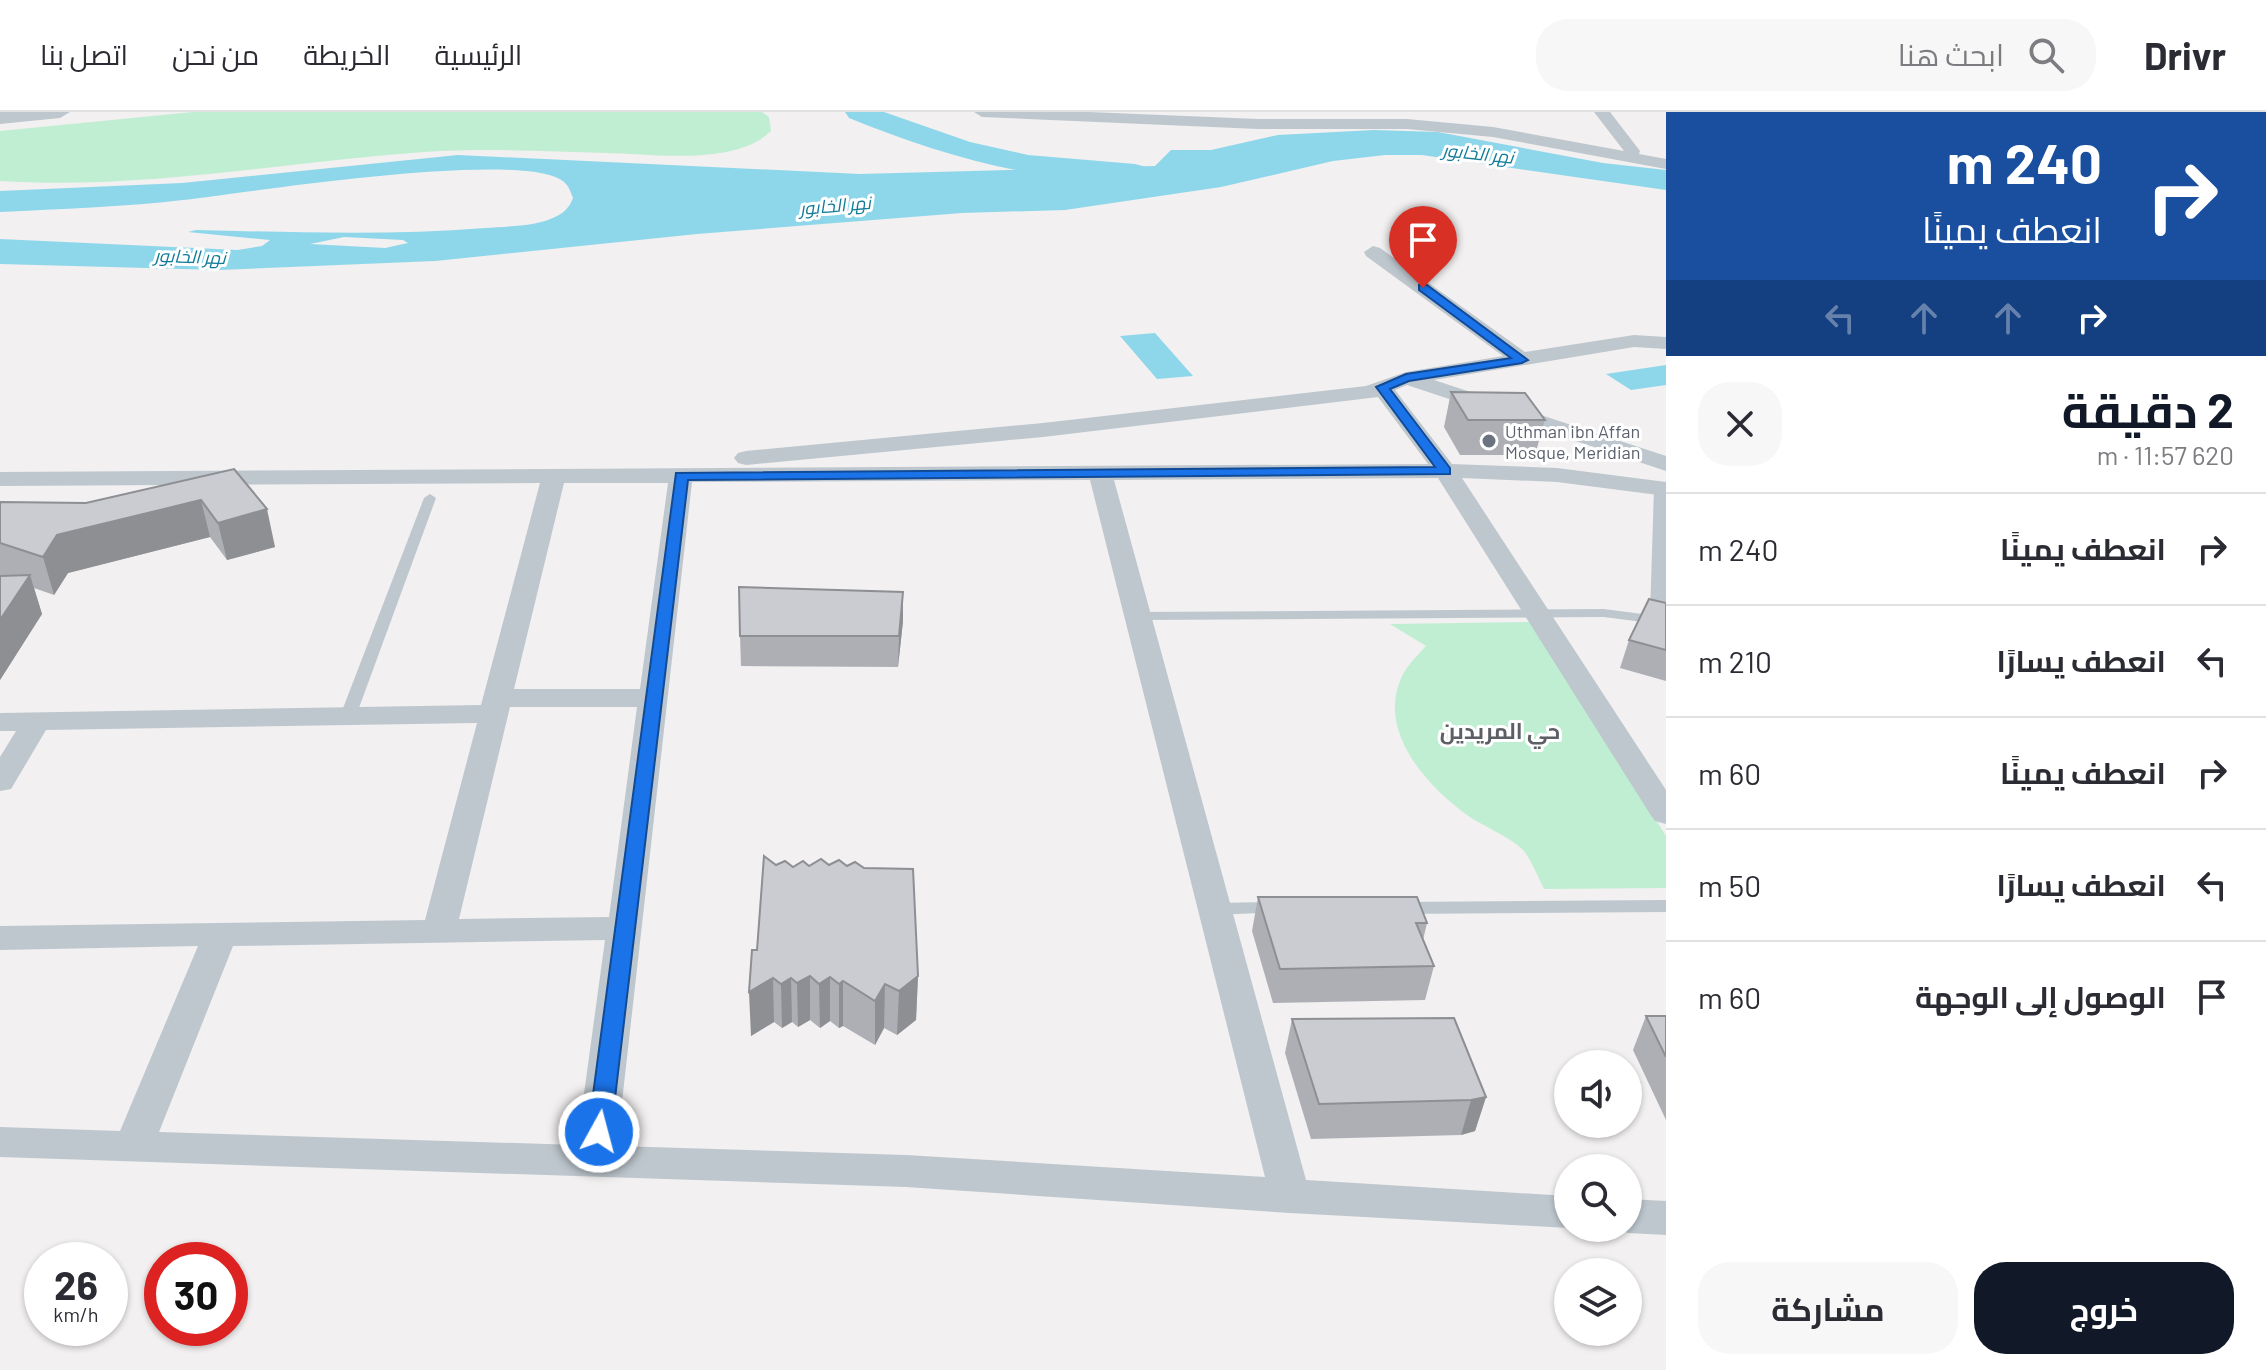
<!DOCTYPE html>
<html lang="ar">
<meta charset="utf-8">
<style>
body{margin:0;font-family:Barlow,Cairo,sans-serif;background:#f7f7f7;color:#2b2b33;direction:rtl;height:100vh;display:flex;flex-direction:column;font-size:30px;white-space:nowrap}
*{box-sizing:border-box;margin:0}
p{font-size:26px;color:#7c7c81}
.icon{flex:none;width:44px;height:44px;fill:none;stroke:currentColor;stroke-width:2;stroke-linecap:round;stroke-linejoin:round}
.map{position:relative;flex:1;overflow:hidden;direction:ltr}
.sheet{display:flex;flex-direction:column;background:#fff;width:600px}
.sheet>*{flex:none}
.banner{background:#1a4fa0;color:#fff;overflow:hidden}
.controls{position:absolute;left:1554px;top:938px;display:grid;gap:16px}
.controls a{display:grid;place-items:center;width:88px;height:88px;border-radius:50%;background:#fff;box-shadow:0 2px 6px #0004;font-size:40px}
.speed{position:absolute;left:24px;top:1130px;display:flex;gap:16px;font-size:40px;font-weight:700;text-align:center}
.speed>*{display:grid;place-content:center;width:104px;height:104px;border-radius:50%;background:#fff;box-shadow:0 2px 6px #0004;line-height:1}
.speed small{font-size:20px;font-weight:400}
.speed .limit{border:12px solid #d22;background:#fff;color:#111}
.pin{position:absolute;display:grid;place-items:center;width:68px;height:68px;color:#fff;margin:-82px -34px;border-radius:50% 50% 50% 0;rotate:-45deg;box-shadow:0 0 8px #0007}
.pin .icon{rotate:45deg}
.me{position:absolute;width:88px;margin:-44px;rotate:7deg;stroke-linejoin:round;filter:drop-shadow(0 0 6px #0008)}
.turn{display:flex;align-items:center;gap:28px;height:168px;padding:0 32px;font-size:36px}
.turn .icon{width:104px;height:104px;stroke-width:2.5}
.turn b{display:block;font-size:56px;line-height:68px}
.lanes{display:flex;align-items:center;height:76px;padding:0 32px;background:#0003;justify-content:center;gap:40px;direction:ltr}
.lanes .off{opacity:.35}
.round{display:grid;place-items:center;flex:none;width:84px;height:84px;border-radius:32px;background:#f7f7f7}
.overview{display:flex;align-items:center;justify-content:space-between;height:136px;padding:0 32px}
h1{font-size:48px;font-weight:700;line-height:60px;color:#111827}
.action{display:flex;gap:16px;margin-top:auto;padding:16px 32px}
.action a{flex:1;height:92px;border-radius:32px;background:#111827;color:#fff;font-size:32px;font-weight:700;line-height:92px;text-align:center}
.action a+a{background:#f7f7f7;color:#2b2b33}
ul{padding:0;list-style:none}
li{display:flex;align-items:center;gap:24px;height:112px;padding:0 32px;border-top:2px solid #e1e1e2}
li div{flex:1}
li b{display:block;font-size:30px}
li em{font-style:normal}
header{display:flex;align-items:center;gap:48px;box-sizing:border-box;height:112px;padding:0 40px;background:#fff;border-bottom:2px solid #e1e1e2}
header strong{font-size:38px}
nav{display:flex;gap:44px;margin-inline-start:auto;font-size:28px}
.search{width:560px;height:72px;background:#f7f7f7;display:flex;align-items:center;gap:20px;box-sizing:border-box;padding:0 28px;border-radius:32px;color:#7c7c81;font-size:30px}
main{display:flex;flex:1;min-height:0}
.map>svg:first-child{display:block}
.green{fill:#c0eed2}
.water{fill:#8ed7ea;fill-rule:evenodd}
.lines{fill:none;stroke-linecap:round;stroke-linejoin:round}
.river{fill:#8ed7ea;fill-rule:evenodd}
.service{fill:#bec7ce;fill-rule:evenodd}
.minor{fill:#bec7ce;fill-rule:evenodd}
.tertiary{fill:#bec7ce;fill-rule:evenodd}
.wall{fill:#aeafb5}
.shaded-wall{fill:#8d8f93}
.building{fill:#caccd2;stroke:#8d8f93;stroke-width:2}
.route{fill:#1a73e8;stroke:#114b97;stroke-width:2}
.worship-dot{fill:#6b7280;stroke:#fff;stroke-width:3}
.labels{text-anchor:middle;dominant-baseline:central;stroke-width:6;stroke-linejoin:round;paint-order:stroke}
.far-water-label{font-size:18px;font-style:italic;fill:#107c99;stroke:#fff}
.far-worship-label{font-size:18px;fill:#5b616d;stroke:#fff;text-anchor:start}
.neighbourhood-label{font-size:22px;font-weight:bold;fill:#5c6065;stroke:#fff}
</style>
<header>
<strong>Drivr</strong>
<div class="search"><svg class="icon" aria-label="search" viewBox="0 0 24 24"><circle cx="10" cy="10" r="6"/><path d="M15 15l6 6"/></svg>ابحث هنا</div>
<nav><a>الرئيسية</a><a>الخريطة</a><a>من نحن</a><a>اتصل بنا</a></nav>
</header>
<main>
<section class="sheet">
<div class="banner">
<div class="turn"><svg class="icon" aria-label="right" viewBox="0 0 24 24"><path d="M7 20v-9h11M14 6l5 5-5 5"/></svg><div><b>240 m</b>انعطف يمينًا</div></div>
<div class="lanes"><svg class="icon off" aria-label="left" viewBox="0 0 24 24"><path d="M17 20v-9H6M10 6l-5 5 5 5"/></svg><svg class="icon off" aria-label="ahead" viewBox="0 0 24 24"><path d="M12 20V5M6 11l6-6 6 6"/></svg><svg class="icon off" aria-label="ahead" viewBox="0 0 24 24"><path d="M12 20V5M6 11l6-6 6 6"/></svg><svg class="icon" aria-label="right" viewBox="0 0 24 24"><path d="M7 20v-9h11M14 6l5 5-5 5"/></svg></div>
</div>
<div class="overview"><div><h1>2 دقيقة</h1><p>620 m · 11:57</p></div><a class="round"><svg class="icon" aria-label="close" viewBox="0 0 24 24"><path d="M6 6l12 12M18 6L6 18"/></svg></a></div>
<ul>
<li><svg class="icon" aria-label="right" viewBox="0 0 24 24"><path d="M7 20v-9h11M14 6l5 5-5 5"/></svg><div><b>انعطف يمينًا</b></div><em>240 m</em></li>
<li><svg class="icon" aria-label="left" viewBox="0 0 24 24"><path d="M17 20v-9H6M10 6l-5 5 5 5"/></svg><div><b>انعطف يسارًا</b></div><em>210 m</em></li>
<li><svg class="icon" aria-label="right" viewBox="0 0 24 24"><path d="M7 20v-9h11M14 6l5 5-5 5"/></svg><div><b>انعطف يمينًا</b></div><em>60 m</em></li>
<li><svg class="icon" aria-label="left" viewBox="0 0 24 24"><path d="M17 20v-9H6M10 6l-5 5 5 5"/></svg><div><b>انعطف يسارًا</b></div><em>50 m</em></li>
<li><svg class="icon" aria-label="arrive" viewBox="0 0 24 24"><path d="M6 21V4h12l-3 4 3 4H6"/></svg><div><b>الوصول إلى الوجهة</b></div><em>60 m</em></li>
</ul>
<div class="action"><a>خروج</a><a>مشاركة</a></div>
</section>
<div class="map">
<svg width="1666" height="1258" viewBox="0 0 1666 1258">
<rect width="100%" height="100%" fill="#f2f0f0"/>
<g class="green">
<path d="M193,0H762L769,5L771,19C736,54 653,42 606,41C546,39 485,36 424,40C283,50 142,78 0,69V19Z"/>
<path d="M1531,510L1666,724V776L1544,777C1538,765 1532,750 1524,739C1514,727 1481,713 1467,703C1427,674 1379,621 1400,569C1405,555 1416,545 1426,534L1390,512Z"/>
</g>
<g class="water">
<path d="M1374,18L1438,20L1603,51L1666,58V78L1422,43H1385L1333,49L1221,75L1065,98L962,101L697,122L435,149L220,158L0,152V127L238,138L262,134L270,128L188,120L196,118C292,120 388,124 485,116C507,114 537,115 557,104C565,100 570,94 573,86C571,81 569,74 564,70C524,36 245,81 183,88C122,95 61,97 0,100V79L182,71L458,43L860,62L1155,54L1171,38H1211L1278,23ZM344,125L403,128L408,131L385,136L310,132Z"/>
<path d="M1155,221L1193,264L1157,267L1120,224Z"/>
<path d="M1666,253V273L1631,278L1606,262Z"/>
</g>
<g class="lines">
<path class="river" d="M845,0H884L970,30L1028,43L1135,52L1146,55L1150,61L1146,67C1126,72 1105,70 1085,68C1003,61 925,37 849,6Z"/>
<g class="service">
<path d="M1660,372L1666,375V513L1604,505L1137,508L1130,504L1137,500L1604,497L1650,503L1654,376Z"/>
<path d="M430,382L436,386L356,604L348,609L342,607L340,604L424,386Z"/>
<path d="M1666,788V800L1399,802L1393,800L1390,796L1393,792L1399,790Z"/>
<path d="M1276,790L1282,792L1285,796L1282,800L1213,803L1207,801L1204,797L1207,793L1213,791Z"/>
</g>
<g class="minor">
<path d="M974,0H1089L1258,7H1407L1493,15L1624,39L1594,0H1610L1640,39L1639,42L1666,47V57L1493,25L1407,17H1258L982,5Z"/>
<path d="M1373,134L1380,136L1525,240L1634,223L1666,225V237L1634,235L1434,268L1666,344V359L1407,273L1395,278L1452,352L1557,356L1666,370V384L1557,370L1462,366L1666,678V712L1655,709L1650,702L1438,366L1114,368L1306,1068L1568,1084L1569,1116L1290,1101L906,1075L0,1045V1015L120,1019L198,834L0,838V814L425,808L477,611L46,618L11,677L0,679V645L16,619H0V601L481,593L540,371L0,374V360L1428,352L1378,285L1043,325L746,353L738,351L734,346L738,341L746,339L1043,311L1366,274L1406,260L1503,244L1366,144L1364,140ZM1090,368L1265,1065L906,1043L617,1034L692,370ZM564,371H668L640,577H514ZM510,595H637L609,805L459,807ZM605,828L577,1033L159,1020L233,834Z"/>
<path d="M1628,1087L1666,1089V1123L1628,1121L1614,1116H1628Z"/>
</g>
<path class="tertiary" d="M0,0H70L60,6L0,12Z"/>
</g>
<g class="wall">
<path d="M1451,280L1545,308L1535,343H1460L1444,315Z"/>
<path d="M234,357L275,435L227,448L210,425L68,461L54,483L34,476L42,502L0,568V390L86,391Z"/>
<path d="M903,480V509L898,555L741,554L740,524Z"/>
<path d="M1666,491V569L1620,556L1629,528Z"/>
<path d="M1258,785L1427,811L1423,828L1434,854L1425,888L1273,891L1252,819Z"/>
<path d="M752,838L918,864L916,908L897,923L884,916L875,933L843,914L839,916L830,909L820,916L810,908L798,915L792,910L782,916L774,910L751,924Z"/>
<path d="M1646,904H1666V1008L1633,938Z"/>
<path d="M1292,907L1486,985L1475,1019L1461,1023L1311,1027L1285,941Z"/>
</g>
<g class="shaded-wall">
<path d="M201,388L210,425L68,461L54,483L43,445L57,423Z"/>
<path d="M267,397L275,435L227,448L218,411Z"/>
<path d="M30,463L42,502L0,568V508Z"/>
<path d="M903,480V509L898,555L899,524Z"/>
<path d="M810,864V908L798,915L797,871Z"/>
<path d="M918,864L916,908L897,923L899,879Z"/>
<path d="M830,865V909L820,916L819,872Z"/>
<path d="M773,866L774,910L751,924L749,880Z"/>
<path d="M791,866L792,910L782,916L781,872Z"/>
<path d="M843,869V914L839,916V872Z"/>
<path d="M885,872L884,916L875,933V889Z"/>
<path d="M1486,985L1475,1019L1461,1023L1471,988Z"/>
</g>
<g class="building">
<path d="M1451,280L1525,281L1545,308H1468Z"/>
<path d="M234,357L267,397L218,411L201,388L57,423L43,445L0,431V390L86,391Z"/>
<path d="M30,463L0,508V464Z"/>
<path d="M739,475L903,480L899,524H740Z"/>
<path d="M1649,487L1666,491V538L1629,528Z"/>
<path d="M764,744L776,753L785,749L793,755L803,749L809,754L821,747L829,753L839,748L847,754L855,750L864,756L913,757L918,864L899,879L885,872L875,889L843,869L839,872L830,865L819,872L810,864L797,871L791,866L781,872L773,866L749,880L752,838H757Z"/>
<path d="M1258,785H1417L1427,811H1416L1434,854L1280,857Z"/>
<path d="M1646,904H1666V945Z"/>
<path d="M1454,906L1486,985L1471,988L1319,992L1292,907Z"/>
</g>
<path class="route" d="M1419,173H1427L1528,248L1522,251L1409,269L1390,277L1450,356V362L688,368L611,1020L608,1026L599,1029L591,1026L588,1020L676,361L1435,355L1376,275L1406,262L1511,246L1419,178Z"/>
<circle class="worship-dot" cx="1489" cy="329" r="8"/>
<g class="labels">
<g class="far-water-label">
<text transform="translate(1478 41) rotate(6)">نهر الخابور</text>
<text transform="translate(835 93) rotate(-5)">نهر الخابور</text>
<text transform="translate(190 144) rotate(2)">نهر الخابور</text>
</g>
<g class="far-worship-label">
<text x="1505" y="319">Uthman ibn Affan<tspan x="1505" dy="21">Mosque, Meridian</tspan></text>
</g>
<g class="neighbourhood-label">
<text x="1500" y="618">حي المريدين</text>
</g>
</g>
</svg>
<div class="controls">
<a><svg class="icon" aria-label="sound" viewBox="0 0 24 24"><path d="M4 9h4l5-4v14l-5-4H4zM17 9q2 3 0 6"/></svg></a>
<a><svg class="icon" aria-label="search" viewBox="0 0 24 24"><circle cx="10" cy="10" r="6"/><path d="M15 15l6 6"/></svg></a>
<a><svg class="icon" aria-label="layers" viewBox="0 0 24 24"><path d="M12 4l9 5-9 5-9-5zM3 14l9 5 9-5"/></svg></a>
</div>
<div class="speed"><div>26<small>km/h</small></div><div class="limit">30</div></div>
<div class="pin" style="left:1423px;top:176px;background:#d93025"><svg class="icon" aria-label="arrive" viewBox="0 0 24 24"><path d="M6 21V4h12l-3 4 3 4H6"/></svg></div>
<svg class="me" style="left:599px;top:1020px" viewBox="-20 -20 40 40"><circle r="17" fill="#1a73e8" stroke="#fff" stroke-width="3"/><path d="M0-11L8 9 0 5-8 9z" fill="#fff"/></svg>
</div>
</main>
